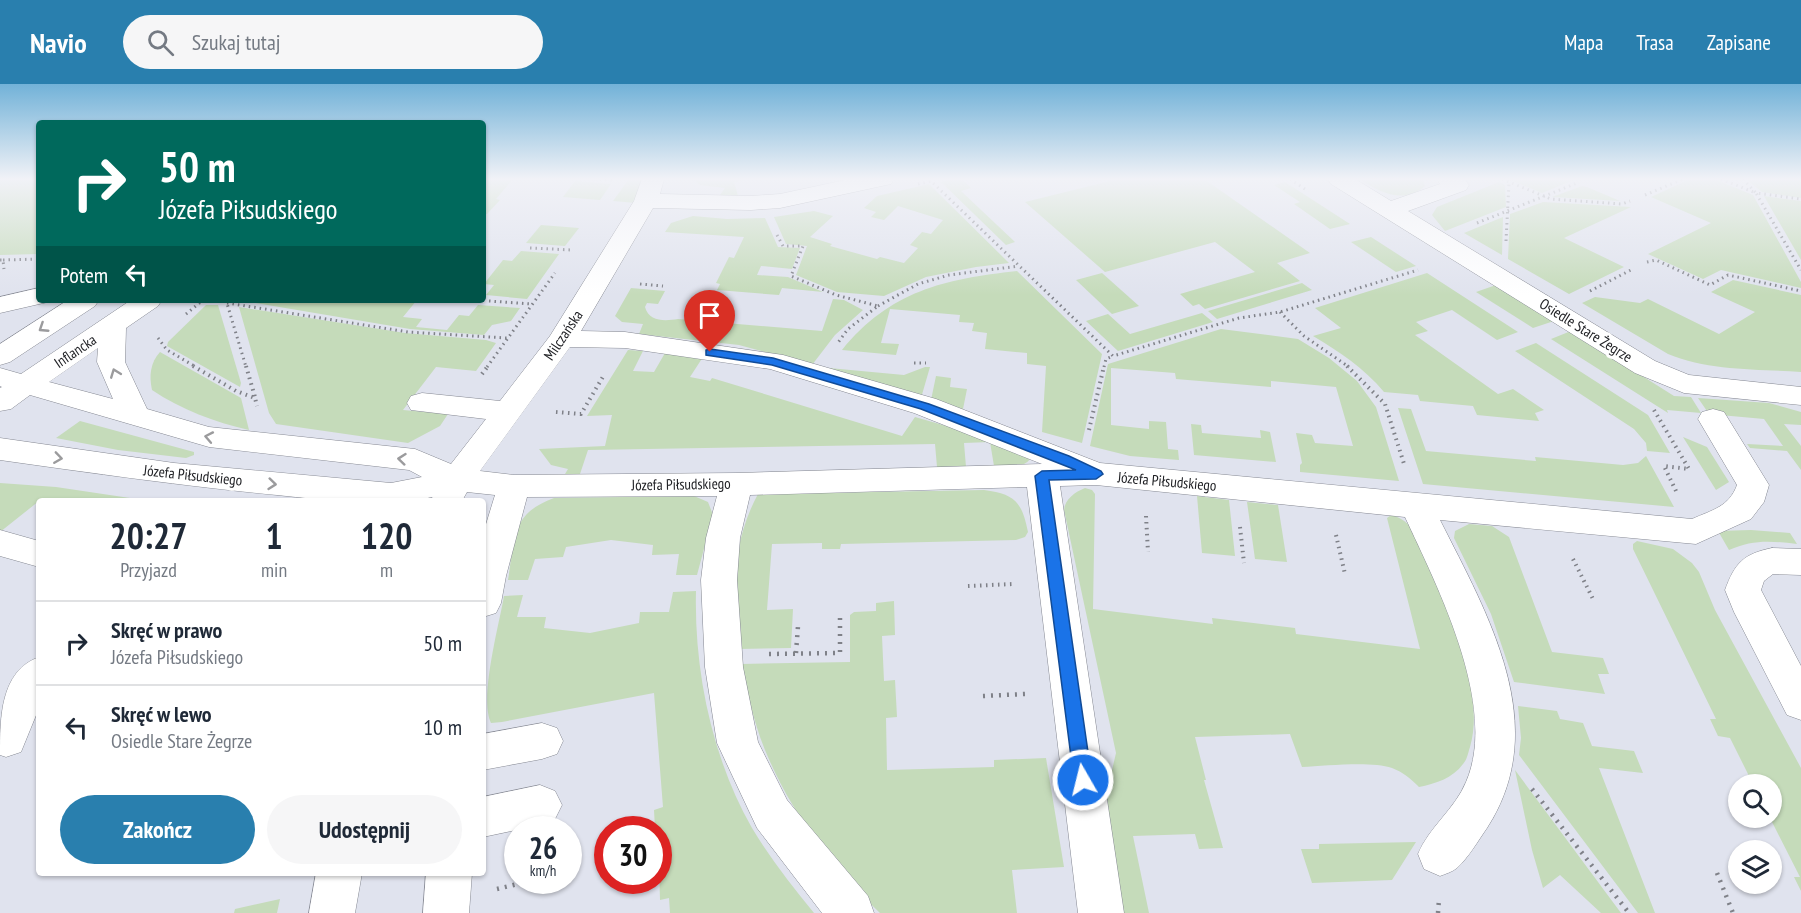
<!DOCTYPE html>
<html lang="pl">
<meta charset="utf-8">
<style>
body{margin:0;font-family:"PT Sans Narrow",sans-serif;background:#f6f6f7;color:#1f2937;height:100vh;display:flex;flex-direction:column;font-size:22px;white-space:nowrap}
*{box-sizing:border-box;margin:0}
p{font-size:20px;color:#747a83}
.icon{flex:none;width:33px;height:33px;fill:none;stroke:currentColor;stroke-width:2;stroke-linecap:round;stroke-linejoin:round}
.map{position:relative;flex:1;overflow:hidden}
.panel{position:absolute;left:36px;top:414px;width:450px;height:378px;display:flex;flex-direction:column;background:#fff;border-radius:6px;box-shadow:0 2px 4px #0004}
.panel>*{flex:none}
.top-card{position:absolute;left:36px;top:36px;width:450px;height:183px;border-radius:6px;box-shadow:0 2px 4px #0004;background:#00695c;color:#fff;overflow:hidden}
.fabs{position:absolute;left:1728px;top:690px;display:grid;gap:12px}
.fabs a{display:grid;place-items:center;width:54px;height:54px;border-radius:50%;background:#fff;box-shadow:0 2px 4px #0004;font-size:30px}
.speed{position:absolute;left:504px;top:732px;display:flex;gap:12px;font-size:30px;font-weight:700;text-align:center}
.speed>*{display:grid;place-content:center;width:78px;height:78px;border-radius:50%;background:#fff;box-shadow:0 2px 4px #0004;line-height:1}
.speed small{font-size:15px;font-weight:400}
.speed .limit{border:9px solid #d22;background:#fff;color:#111}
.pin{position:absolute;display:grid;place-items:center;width:51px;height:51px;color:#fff;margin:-62px -26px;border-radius:50% 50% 50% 0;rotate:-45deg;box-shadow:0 0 6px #0007}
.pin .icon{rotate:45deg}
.me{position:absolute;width:66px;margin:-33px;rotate:352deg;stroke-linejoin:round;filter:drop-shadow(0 0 4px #0008)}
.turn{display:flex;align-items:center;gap:21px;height:126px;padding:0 24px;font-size:27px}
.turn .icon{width:78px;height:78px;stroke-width:2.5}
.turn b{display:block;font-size:42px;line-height:51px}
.then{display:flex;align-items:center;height:57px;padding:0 24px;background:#0003;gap:12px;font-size:22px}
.eta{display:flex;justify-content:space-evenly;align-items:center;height:102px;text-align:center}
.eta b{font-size:36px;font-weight:800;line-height:42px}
.action{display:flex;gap:12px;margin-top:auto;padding:12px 24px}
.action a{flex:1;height:69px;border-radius:36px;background:#297fae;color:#fff;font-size:24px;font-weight:800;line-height:69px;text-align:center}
.action a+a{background:#f6f6f7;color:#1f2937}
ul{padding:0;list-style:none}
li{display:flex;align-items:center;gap:18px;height:84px;padding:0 24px;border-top:2px solid #e0e1e3}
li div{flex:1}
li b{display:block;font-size:22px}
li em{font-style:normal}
header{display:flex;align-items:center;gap:36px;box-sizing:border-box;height:84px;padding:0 30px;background:#297fae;color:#fff}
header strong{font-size:28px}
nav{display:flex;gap:33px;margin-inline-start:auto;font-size:21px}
.search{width:420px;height:54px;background:#f6f6f7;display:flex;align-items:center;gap:15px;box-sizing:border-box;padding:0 21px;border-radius:33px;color:#747a83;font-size:22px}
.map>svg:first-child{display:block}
.green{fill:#c5dbba}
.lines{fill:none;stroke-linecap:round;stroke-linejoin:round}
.minor-casing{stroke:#858892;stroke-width:1}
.path-far2{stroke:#7f8188;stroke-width:3;stroke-dasharray:1.5 4;stroke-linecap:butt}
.path-far1{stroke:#7f8188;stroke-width:4;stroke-dasharray:1.5 4.5;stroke-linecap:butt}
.path{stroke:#7f8188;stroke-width:4.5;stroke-dasharray:2 6;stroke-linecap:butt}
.minor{fill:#fff;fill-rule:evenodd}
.oneway{stroke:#9b9b9d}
.route{fill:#1a73e8;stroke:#114b97;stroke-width:1.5}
.labels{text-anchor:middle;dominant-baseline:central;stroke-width:6;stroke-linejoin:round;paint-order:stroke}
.street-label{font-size:15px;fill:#202125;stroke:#fff}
</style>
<header>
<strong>Navio</strong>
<div class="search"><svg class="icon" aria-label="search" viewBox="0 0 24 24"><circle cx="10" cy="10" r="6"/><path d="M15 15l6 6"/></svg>Szukaj tutaj</div>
<nav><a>Mapa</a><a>Trasa</a><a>Zapisane</a></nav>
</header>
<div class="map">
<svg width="1801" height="829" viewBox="0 0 1801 829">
<rect width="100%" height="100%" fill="#e0e3ee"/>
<g class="green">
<path d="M0,95H39V170L0,171Z"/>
<path d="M483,95H513L496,115L500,116L487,130H483Z"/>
<path d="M629,95H645L636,119L613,117Z"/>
<path d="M693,95H748L734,98L738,112L720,111L725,104L700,101Z"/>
<path d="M952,95H962L971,104L961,107L1015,158L1006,161L941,98Z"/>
<path d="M1118,95H1204L1310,169L1277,179L1300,197L1205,225L1199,220L1193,222L1180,210L1255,188L1215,158L1105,188L1025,118Z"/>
<path d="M1359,95H1422L1425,102C1403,121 1380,108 1359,95Z"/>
<path d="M1508,95H1568L1571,97L1542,109Z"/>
<path d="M1690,95H1714L1753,111L1801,198V204L1721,186L1703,195L1648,170L1711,139L1651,113Z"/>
<path d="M1746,95H1801V114L1762,108Z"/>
<path d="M575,97L611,100L600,116L563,113Z"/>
<path d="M1285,98L1350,140L1330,145L1294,120L1300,118L1274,101Z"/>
<path d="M1499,98L1505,101L1506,123L1445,147L1432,131L1437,123Z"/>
<path d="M929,100L1009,179L976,183L926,193L884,212L837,208L796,191L807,162L786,160L774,133L814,127L833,132L810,153L832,160L830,162L877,175L880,173L904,179L918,164L910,161L922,148L931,150L943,136L898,122L884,136L871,133L876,128L864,124L877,112Z"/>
<path d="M1582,102L1587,103L1620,117L1552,113Z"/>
<path d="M1764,112L1801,117V176Z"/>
<path d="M1543,118L1631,123L1564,154L1624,183L1569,210L1508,175L1510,130Z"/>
<path d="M693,132L727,135L765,134L778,163L800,164L792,185L761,182L757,191L788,193L823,208L782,204L779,211L717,206L720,200L716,199L729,173L734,174L744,153L665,148L671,139Z"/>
<path d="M1503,133L1502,171L1464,149Z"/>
<path d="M541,141L579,144L565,162L526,159Z"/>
<path d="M1371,153L1416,182L1396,188L1351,158Z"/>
<path d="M521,167L559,170L527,215L486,211L494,201L484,200L503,176L512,177Z"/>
<path d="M1017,187L1102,270L1082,359L1042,348L1046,282L1027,280V269L985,265L987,249L972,247L974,239L959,238L960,231L890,225L881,259L899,260L896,271L842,266C890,207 944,195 1017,187Z"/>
<path d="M1102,189L1139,222L1112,230L1076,196Z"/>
<path d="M1427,189L1518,248L1497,256L1452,226L1416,238L1428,247L1415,251L1498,310L1513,305L1544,326L1535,329L1539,337L1477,331L1473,322L1420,317L1418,311L1384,308C1364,284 1340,268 1313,252L1341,244L1315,224Z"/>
<path d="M1733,196L1801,211V288C1757,285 1709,287 1668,270L1582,219L1595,213L1640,219L1648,215L1719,250L1755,228L1711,208Z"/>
<path d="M1302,199L1312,206L1217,235L1208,227Z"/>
<path d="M1496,201L1554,237L1533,244L1476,208Z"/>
<path d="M631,204L665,207L658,220L647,219L645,223C649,238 665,237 678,235L822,247L833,215L844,216L863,226L835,251L812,281L739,261L639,250L643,240L622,238L615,232Z"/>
<path d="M237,216H417L403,233L422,235L416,243L447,246L459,231L469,232L478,221L520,224L511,237L492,241L484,251L410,245Z"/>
<path d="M206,221H218L241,299L240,303L167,262L168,258Z"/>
<path d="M239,223L405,249L486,256L496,259L476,287L436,283L403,326L448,330L440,342L408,359L276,340L269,329Z"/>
<path d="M1202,229L1213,238L1118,267L1086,237L1108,230L1130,250Z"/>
<path d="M1221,245L1298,255L1329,274L1357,297L1376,323L1399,397L1300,388V381L1302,379L1296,349L1312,351L1315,359L1353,362L1336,303L1271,297V303L1176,295L1175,289L1111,284V341L1149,345V337L1166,338L1168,365L1178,366L1179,376L1130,372L1090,362L1108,280Z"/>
<path d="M1571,247L1674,312L1691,313L1701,329L1667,326L1668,329L1551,255Z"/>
<path d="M1536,259L1648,331L1670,369L1647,367L1646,359L1634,345L1515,267Z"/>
<path d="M628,266L643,267L633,287L654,288L665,269L703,273L690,293L710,297L712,294L902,352L915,333L1023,364L1030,375C1023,385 1006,382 994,382L990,358L964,359L966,383H937L935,360L588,366L580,390H565L568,385L551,381L539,365L605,362L612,331L587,332Z"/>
<path d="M160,268L241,314L249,346C214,338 182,326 152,306C149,292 150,279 160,268Z"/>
<path d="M925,283H930L921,314L827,286L829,284L904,291Z"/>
<path d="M936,292L951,294L950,303L967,305L963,325L931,316Z"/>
<path d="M1698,314L1769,319L1801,328V341L1784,340L1801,362V386L1787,367L1750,364L1747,360L1783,362L1764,335L1709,330Z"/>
<path d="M1398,324L1411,325L1426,367L1536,377L1535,373L1623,381L1638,379L1646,372L1674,423L1423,400Z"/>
<path d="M80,337L194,368V371L186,374L118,366L56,354Z"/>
<path d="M1191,340L1201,341L1202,349L1261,354L1260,346L1270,348L1276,378L1194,371Z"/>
<path d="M1683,353L1707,363L1729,398L1716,406Z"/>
<path d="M0,399L56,403L150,417H39L0,448Z"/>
<path d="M1085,404L1092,406L1095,410L1093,525L1213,540L1212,534L1295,544L1296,550L1420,565L1387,434L1391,431C1400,433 1405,437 1412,444C1439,500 1488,602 1470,663C1468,669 1467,676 1463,680C1453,694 1435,700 1419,703C1411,695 1403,688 1392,684C1371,677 1326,682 1302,683L1290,650L1195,653L1206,696H1204L1223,764L1199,765L1195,750L1133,752L1149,829H1115L1100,738L1116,669L1064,426C1065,415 1075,408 1085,404Z"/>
<path d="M984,406C1015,410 1022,418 1028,448L1025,453L1016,456L841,460L840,465H822V459L772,460L767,526L793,525L791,564L739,565C730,513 732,458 758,410Z"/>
<path d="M694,412L708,418L713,431L697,491H676L679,470L652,471L653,461L611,456L566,463L563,473L535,475L528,496H508C515,455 510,430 554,414Z"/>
<path d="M1197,412L1229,416L1235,472L1202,469Z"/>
<path d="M1247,418L1278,421L1287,478L1255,475Z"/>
<path d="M1469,440L1492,442L1509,453L1552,568L1603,574L1609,590H1598L1605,610L1514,598L1491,530L1454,454L1455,447Z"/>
<path d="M1751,446L1790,449L1797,460C1772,457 1753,455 1729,466L1718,447Z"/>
<path d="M1637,457L1673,465L1692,479L1699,488L1715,526L1801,684V807L1794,793H1800L1770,734H1772V700H1753L1730,654L1718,652L1710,635H1716L1633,465V460Z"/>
<path d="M696,507C694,587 712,674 752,744C770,774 792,802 814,829H670L669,814L660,816L658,746L655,745L654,726L663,723L654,609L502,638L491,639C479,614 499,541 504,512L523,511L517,533H546L544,544L590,549L639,539L640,528H669L673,508Z"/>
<path d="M894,517L895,551L882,552L884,597L895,596L897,633L886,634L887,686L994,683V676L1046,674L1064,783L1012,786L1017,829H880C835,785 793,732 768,673C755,644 748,611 741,580L850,578V531L854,528L876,527V519Z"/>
<path d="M1518,622L1557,627L1560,635L1583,639L1592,662L1634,667L1643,689L1599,684L1655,829H1638L1519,671L1521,654Z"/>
<path d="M1515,686L1621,829H1601L1560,791L1543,804L1532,766Z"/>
<path d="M1416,758L1392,796L1312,799L1301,765H1319V760Z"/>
<path d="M280,815L277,829H234L235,825Z"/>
</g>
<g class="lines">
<defs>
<g id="minor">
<path d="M642,95H664L660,110L751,112L780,110L850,95H894L891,100L780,124L751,126L653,124L581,247L625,248L783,271L936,315L1100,379L1692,435C1712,426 1729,423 1737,401L1698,335L1702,328L1713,325L1724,328L1769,401L1764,418L1751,435L1696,460L1440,436C1488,531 1553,642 1487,744C1478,757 1468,774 1457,784C1452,788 1445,790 1440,792L1424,785L1418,770C1429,743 1455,725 1466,698C1499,622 1437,502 1405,433L1096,401L1060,402L1124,829H1078L1027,403L750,411L740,454L737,496L743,583L758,658L787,716L868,812L874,829H822L757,744L717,659L705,583L701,496L706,454L717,412L527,413L506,492L501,519L496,529L483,533V450L495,411L467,408L462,417H434L432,413C384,424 325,416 277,411C184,402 92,389 0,376V354L174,379L391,399L422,393L409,386L209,363L30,311L11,325L0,327V304L2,303L0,302V284L21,290L131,216H162L158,222L126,244L125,278L147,325L209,343L415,365L451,380L486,335L411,326L407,319L411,312L422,309L500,317L550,252L634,117ZM570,263L625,264L770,285L914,329L1042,380L736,389L514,391L480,387ZM98,264L97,278L113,315L49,298Z"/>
<path d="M1328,95H1355L1391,117L1440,100L1437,95H1464L1469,101L1466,106L1408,127L1655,277L1689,291L1801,303V321L1684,309L1635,289L1331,100Z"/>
<path d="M39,204V216H49L48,218L0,229V213Z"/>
<path d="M68,216H99L95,222L10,278L0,281V260Z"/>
<path d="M0,446L39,457V483L0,472Z"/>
<path d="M1772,464L1801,465V491L1773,490L1764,497L1761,506L1801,582V636L1787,631L1734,528L1725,506C1735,479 1743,470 1772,464Z"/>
<path d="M39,573V624L21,668L6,673L0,671C0,634 0,587 39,573Z"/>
<path d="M542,639L557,644L563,657L557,670L542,675L483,686V650Z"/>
<path d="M540,701L555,707L562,721L555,735L540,741L483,753V713Z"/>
<path d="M316,789H362L355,829H309Z"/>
<path d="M426,789H472L469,829H423Z"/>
</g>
</defs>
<use href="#minor" class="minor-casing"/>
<g class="path-far2">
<path d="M594,95L613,96"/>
<path d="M1290,95L1305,105"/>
<path d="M1502,95L1551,115L1622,120L1630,117"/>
<path d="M1721,95L1756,109L1801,186"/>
<path d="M1743,95L1756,109L1801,115"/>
<path d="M918,100L931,97L1113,272L1239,234L1280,228L1418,186"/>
<path d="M1645,111L1683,95"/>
<path d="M1477,139L1577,99"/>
<path d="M777,151L783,162H803L791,192L836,211L878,222L848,245L837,260"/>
<path d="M1506,157L1509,99"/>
<path d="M530,164L572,166"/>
<path d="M0,176H3L4,185"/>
<path d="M3,176L39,175"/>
<path d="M1647,178L1656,176L1710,201L1728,191L1801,207"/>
<path d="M640,200L663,202"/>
<path d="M1590,207L1631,186"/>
<path d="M226,216L246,283"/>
<path d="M489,217L532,220"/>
<path d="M227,219L408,248L507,254"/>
<path d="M878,222L918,200L949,191L1019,182"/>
<path d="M1280,228L1304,252L1349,283"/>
<path d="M186,230L203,216"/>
<path d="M158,254L167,266L196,283"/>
<path d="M914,279H926"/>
<path d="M487,283L555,189"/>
<path d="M1104,283L1106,275L1113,272"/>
</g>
<g class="path-far1">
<path d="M193,282L236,307L255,314L257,322"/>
<path d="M246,282L255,313"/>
<path d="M1347,282L1385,320L1405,383"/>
<path d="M482,290L488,282"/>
<path d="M1654,326L1689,385L1664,382L1676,407"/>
<path d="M556,328L581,330L604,291"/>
<path d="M1089,346L1104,282"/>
<path d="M1146,432L1148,468"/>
<path d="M1240,443L1244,479"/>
<path d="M1336,451L1345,490"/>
<path d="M1573,475L1593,515"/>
<path d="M968,502L1013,500"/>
</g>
<g class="path">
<path d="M796,569L798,542"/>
<path d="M769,570L840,569V531"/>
<path d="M983,612L1025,610"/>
<path d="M1532,705L1629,829"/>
<path d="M1717,789L1733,829"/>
<path d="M497,805L534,796"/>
<path d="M1438,829L1439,815"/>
</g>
<use href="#minor" class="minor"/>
</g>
<defs><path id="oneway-chevron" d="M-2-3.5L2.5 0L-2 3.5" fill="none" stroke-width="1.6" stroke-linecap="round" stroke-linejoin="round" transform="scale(1.5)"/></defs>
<g class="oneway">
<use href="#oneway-chevron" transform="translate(43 244) rotate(147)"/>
<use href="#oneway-chevron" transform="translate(115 289) rotate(-111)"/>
<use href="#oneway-chevron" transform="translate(209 353) rotate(-169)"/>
<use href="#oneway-chevron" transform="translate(58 374) rotate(8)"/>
<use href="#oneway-chevron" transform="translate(402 375) rotate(-174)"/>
<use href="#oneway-chevron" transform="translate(272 400) rotate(6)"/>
</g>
<linearGradient id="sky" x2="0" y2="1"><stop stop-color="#72b2d8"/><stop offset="0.45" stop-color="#f1f2f7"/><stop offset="1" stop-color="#f1f2f7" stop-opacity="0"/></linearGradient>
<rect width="1801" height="211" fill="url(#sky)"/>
<path class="route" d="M710,265L773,274L929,320L1069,372L1101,387L1103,390L1096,395L1049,396L1092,696L1089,702L1083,704L1077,702L1074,696L1035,392L1042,387L1076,386L921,325L772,281L706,271V266Z"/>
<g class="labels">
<g class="street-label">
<text transform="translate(1586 246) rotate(32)">Osiedle Stare Żegrze</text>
<text transform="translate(563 251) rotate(-56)">Milczańska</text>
<text transform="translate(75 267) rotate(-34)">Inflancka</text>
<text transform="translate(193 391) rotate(6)">Józefa Piłsudskiego</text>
<text transform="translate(1167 397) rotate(5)">Józefa Piłsudskiego</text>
<text transform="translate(681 400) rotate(-1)">Józefa Piłsudskiego</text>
</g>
</g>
</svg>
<div class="fabs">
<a><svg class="icon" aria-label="search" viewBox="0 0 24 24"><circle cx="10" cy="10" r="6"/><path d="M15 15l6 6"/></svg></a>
<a><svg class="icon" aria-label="layers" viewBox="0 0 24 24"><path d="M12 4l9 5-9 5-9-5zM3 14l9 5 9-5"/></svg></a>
</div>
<div class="speed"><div>26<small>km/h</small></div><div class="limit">30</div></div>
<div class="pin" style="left:710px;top:268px;background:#d93025"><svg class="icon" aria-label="arrive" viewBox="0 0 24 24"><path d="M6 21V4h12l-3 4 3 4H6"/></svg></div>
<svg class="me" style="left:1083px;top:696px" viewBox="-20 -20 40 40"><circle r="17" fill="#1a73e8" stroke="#fff" stroke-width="3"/><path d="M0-11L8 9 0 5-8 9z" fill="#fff"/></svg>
<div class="top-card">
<div class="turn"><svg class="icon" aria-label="right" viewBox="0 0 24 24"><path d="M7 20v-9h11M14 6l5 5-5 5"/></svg><div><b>50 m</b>Józefa Piłsudskiego</div></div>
<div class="then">Potem<svg class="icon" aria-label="left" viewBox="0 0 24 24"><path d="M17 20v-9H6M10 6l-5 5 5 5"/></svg></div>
</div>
<section class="panel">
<div class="eta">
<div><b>20:27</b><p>Przyjazd</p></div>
<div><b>1</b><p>min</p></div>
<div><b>120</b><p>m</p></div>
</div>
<ul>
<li><svg class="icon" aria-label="right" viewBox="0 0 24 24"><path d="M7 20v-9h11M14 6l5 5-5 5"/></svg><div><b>Skręć w prawo</b><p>Józefa Piłsudskiego</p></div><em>50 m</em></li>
<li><svg class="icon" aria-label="left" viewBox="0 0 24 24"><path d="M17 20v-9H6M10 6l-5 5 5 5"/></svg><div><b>Skręć w lewo</b><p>Osiedle Stare Żegrze</p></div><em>10 m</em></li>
</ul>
<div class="action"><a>Zakończ</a><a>Udostępnij</a></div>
</section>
</div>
